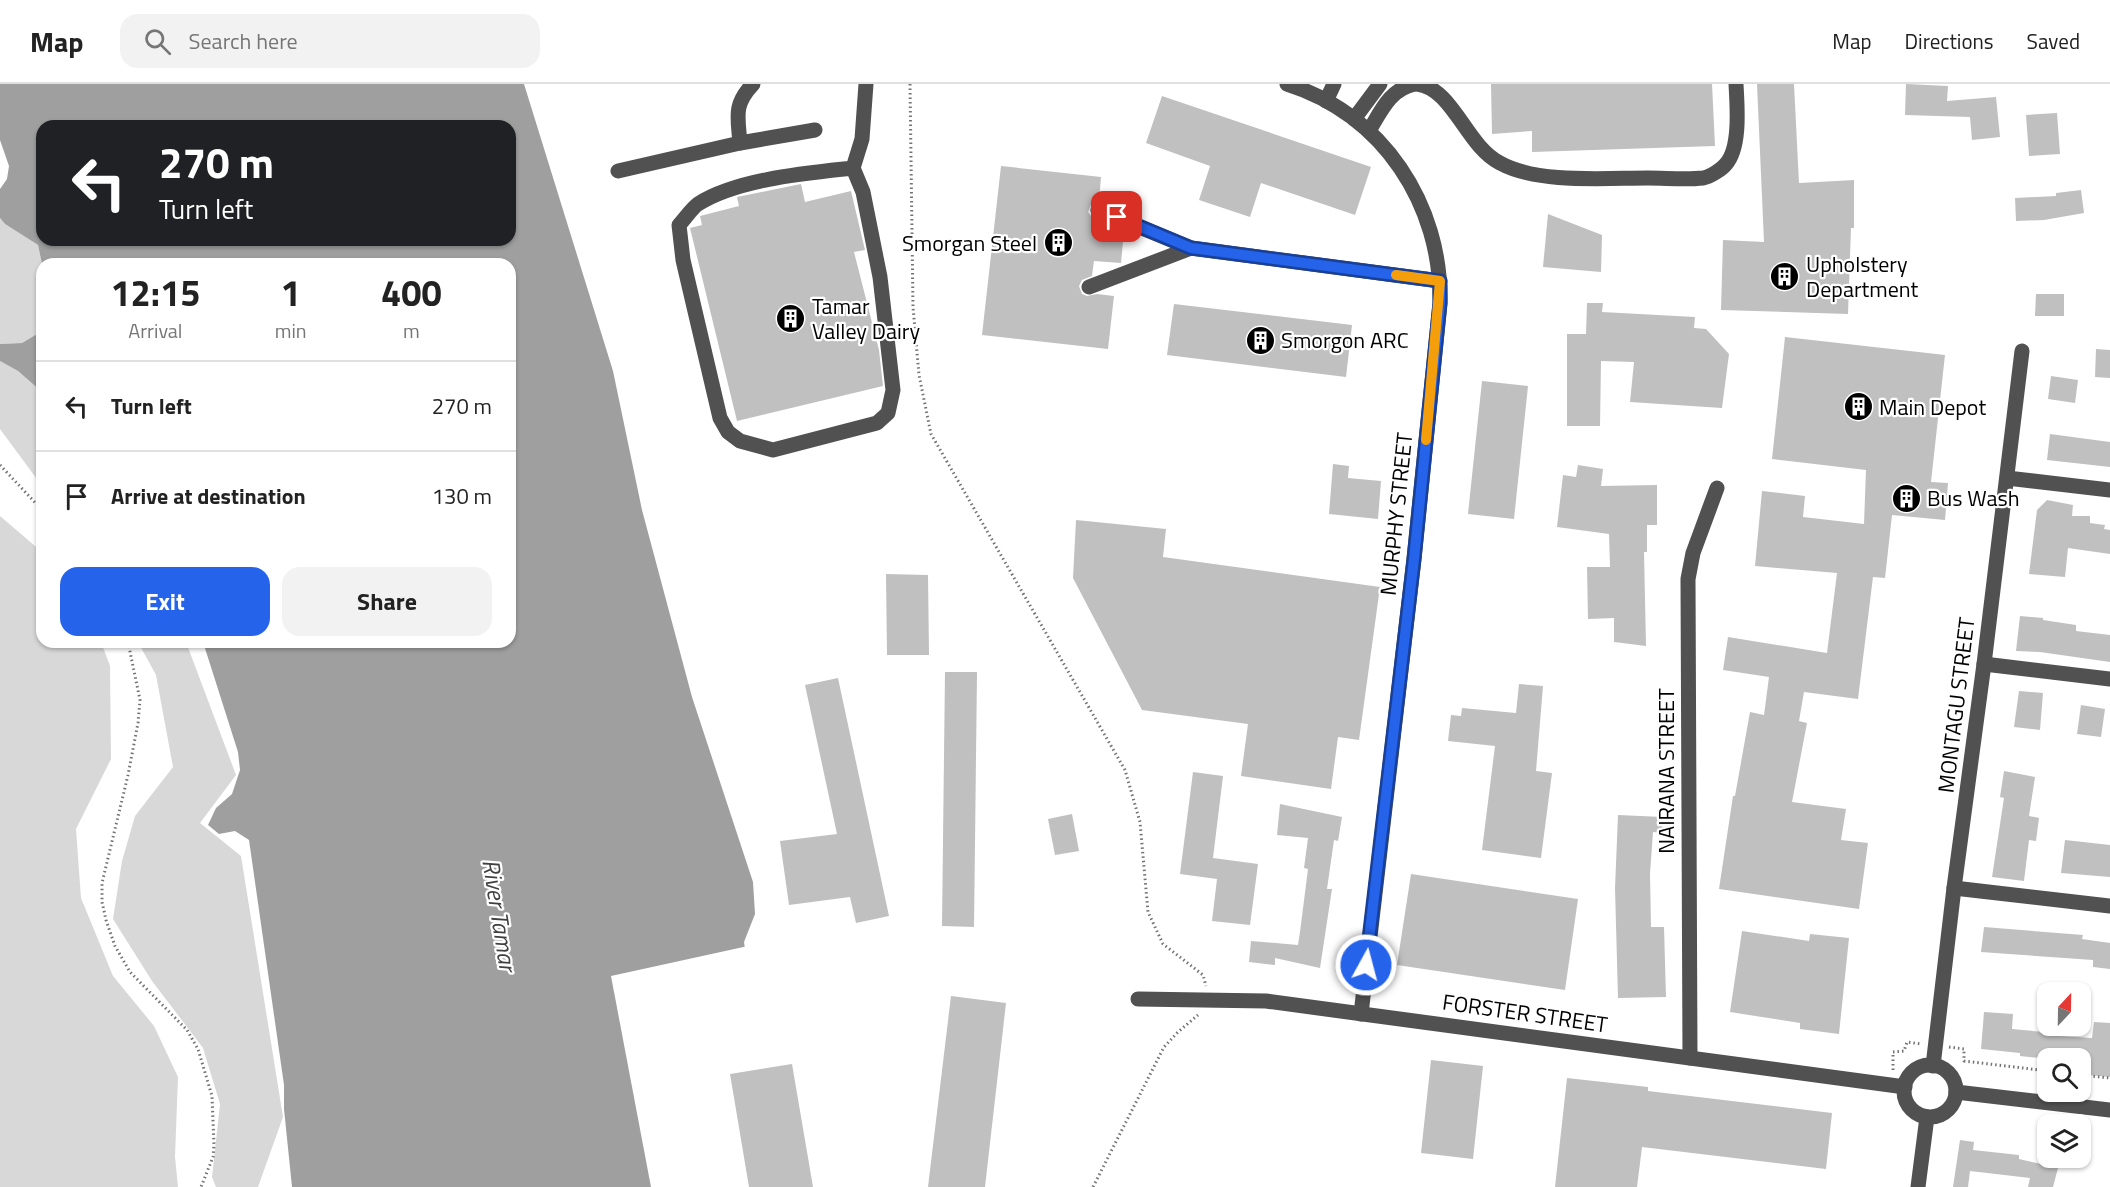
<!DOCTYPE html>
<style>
body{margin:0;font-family:"Titillium Web",sans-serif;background:#f2f2f2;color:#222;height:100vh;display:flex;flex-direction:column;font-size:22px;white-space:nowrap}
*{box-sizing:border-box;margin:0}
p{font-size:20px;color:#767676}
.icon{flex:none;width:33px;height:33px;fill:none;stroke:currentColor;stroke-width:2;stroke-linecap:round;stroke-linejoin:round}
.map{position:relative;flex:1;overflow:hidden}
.sheet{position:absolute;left:36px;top:174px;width:480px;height:390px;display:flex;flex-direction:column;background:#fff;border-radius:18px;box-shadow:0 2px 4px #0004}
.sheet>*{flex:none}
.guide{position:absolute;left:36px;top:36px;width:480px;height:126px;border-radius:18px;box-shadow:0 2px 4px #0004;background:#202124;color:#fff;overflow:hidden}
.needle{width:39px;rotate:22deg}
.buttons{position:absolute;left:2037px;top:898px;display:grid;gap:12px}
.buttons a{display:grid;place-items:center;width:54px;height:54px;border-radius:12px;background:#fff;box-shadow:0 2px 4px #0004;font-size:30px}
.pin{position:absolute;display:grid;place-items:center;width:51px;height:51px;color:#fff;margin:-26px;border-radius:12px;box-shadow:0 3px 9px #0006}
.me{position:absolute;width:66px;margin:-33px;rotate:7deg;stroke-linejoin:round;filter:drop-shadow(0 0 4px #0008)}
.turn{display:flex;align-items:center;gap:21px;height:126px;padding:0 24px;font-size:27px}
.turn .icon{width:78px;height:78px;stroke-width:2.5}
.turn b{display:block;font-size:42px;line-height:51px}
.eta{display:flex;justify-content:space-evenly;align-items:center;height:102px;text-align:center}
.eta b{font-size:36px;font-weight:700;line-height:42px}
.button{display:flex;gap:12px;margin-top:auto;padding:12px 24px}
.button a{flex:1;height:69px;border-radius:18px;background:#2563eb;color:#fff;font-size:24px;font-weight:700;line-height:69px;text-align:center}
.button a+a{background:#f2f2f2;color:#222}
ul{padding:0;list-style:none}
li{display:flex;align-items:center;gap:18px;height:90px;padding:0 24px;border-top:2px solid #e0e0e0}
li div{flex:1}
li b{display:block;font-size:22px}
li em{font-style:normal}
header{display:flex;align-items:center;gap:36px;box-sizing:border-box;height:84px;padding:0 30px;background:#fff;border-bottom:2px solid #e0e0e0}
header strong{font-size:28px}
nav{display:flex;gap:33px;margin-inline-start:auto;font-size:21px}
.search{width:420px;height:54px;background:#f2f2f2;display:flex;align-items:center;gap:15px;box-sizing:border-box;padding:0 21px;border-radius:18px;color:#767676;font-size:22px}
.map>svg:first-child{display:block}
.green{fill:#d8d8d8}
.water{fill:#9f9f9f;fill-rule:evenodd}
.pier{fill:#fff}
.building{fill:#c0c0c0}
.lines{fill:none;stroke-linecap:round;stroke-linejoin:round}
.path{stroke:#737373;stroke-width:3;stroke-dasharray:1.5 3;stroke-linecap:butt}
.minor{stroke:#515151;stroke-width:15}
.route-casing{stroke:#184099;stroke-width:15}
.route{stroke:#2563eb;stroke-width:10}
.slow{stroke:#f59e0b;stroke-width:10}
.labels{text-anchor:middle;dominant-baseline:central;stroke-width:4.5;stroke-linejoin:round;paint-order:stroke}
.poi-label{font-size:22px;fill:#000;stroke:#fff;text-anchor:start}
.street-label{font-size:22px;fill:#000;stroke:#fff}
.water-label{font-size:24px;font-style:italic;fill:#404040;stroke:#fff}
</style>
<header>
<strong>Map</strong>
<div class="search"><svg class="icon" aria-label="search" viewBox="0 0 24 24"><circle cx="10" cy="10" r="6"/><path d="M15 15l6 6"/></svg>Search here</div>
<nav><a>Map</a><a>Directions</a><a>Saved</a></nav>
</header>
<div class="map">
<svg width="2110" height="1103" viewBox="0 0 2110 1103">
<rect width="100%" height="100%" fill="#fff"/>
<g class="green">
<path d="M0,134L5,140L38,161L42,180V247L22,259L0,260Z"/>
<path d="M0,277L18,287L42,308V402L0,345Z"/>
<path d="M0,432L42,468V558H101L110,582L111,675L76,745L81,814L113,892L154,942L178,993L175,1073L178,1103H0Z"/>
<path d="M138,558H186L236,691L200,739L241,772L283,1033L258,1103H216L212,1093L220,1020L203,964L152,897L113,835L122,777L135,732L173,683L156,591Z"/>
</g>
<g class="water">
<path d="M0,0H524L613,287L642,426L692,613L753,798L755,830L744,858L779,1103H292L284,1025V1001L249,756L235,747L219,750L208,741L216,724L232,710L240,686L238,668L203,558H510V180H42L38,161L5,140L0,134V105L7,95L9,82L0,56ZM42,42H510V156H42Z"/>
<path d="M42,247V308L18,287L0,277V260L22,259Z"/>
</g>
<path class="pier" d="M748,862L782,1103H651L611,892Z"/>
<g class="building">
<path d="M1491,0H1712L1715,62L1532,68V47L1492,50Z"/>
<path d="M1757,0H1794L1799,99L1854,96V144H1851L1848,230L1721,226L1723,156L1764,158Z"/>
<path d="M1906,0L1948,2L1947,17L1996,13L2000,53L1972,56L1970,33L1905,31Z"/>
<path d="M1162,12L1371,83L1355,131L1261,99L1250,133L1199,116L1210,82L1146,59Z"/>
<path d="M2057,29L2060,70L2029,72L2026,31Z"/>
<path d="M1001,82L1101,93L1099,117L1092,119L1088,128L1091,132L1099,137V140L1108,141L1124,147L1121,179L1094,177L1092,192L1082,196L1079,202L1082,210L1087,212L1097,210L1114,212L1108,265L982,251Z"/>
<path d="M801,100L805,118L851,107L865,166L854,168L879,266L883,302L737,337L690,144L702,141L700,132L739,122L737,113Z"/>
<path d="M2081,106L2084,129L2044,136L2016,137L2015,114L2056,112V109Z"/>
<path d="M1548,130L1602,151L1601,188L1543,183Z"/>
<path d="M2036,210H2064V232H2035Z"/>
<path d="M1587,219H1603L1602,228L1695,233L1694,244L1706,245L1729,270L1722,324L1630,318L1634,278L1601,277L1600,342H1567V250H1586Z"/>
<path d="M1174,220L1352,241L1346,293L1167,271Z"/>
<path d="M1785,253L1945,271L1931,398L1948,399L1945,436L1892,431L1885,494L1873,493L1858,615L1804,608L1799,637L1807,639L1792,718L1846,725L1841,756L1868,759L1859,825L1719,805L1733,712H1735L1750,628L1764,631L1769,593L1723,586L1728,553L1827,569L1837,489L1755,482L1762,407L1805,412L1803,433L1864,440L1866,386L1772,375Z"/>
<path d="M2096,265L2110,266V294L2095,293Z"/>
<path d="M2051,292L2078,296L2075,319L2048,315Z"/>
<path d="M1482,297L1528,302L1514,435L1468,430Z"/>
<path d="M2050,350L2110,358V383L2047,376Z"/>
<path d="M1333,380L1349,382L1348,394L1381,397L1378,435L1329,430Z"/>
<path d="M1578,381L1603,385L1601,402L1657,401V441H1647V468H1644L1646,562L1614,558V534L1588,535L1587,483H1610L1609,450L1557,443L1563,391L1576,393Z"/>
<path d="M2047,416L2073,421L2072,432H2090V439L2105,441L2104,445L2110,446V470L2068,464L2065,493L2029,490L2037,426Z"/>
<path d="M1076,436L1166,445L1163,473L1380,503L1359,656L1338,653L1331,705L1241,692L1248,640L1142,626L1073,494Z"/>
<path d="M886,490L928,491L929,571H887Z"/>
<path d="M2020,532L2043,534V536L2076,541V547L2110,551V578L2040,568L2016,567Z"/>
<path d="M945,588H977L974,843L942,842Z"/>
<path d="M838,594L889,832L856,839L850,813L789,821L780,757L837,750L805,601Z"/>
<path d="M1519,600L1543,602L1536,687L1552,689L1541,774L1482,766L1495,662L1448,657L1451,631L1461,632L1462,624L1516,629Z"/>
<path d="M2019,607L2043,609L2040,646L2014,643Z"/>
<path d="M2081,621L2105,625L2101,653L2077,650Z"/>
<path d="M2004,687L2035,693L2029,732L2039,734L2036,757L2029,756L2024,797L1992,793L2004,714L2000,713Z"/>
<path d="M1193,688L1223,692L1213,774L1258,780L1250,841L1212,837L1217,795L1180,790Z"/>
<path d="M1280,720L1342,733L1338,757L1334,756L1327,805H1332L1320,884L1275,874V881L1249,878L1251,857L1298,861L1300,848L1308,785L1304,784L1308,754L1277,751Z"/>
<path d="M1072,730L1079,767L1055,771L1048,735Z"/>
<path d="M1618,731L1663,733L1662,749L1653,748L1650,789L1651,843H1664L1666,913L1618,914L1615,804Z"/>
<path d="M2065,756L2110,761V793L2061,789Z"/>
<path d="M1411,790L1578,815L1565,906L1397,881Z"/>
<path d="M1984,843L2083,851L2082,855L2110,859V885L2093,883V876L1981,868Z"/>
<path d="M1742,847L1809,857L1810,850L1849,854L1839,950L1800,945V939L1730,928Z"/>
<path d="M951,912L1006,919L985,1103H928Z"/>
<path d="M1984,928L2013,930L2012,945L2044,948L2043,951L2092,954L2094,938L2110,939V993L2088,991L2090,975H2050L2020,972V969L1981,965Z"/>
<path d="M1431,976L1483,982L1473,1075L1421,1069Z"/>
<path d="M792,980L813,1103H749L730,990Z"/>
<path d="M1567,994L1648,1003V1007L1832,1029L1826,1085L1642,1063L1637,1103H1555Z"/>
<path d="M1960,1056L1974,1058L1973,1066L2019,1071V1075L2058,1084L2053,1103H2028L2030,1094L1970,1087L1968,1103H1953Z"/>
</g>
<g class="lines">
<g class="path">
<path d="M910,0L913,223L919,291L931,350L1125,686L1140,738L1148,828L1163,860L1203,891L1206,902"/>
<path d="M0,381L42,426"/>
<path d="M128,558L140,616L138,639L128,691L102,799V818L106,836L115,862L130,888L187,946L198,965L212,1012L214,1061L213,1073L201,1103"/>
<path d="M1949,963L1964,965V977L2048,987"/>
<path d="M1893,986V968L1904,967L1907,958L1921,960"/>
<path d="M2080,991L2110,994"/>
<path d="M1093,1103L1164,963L1178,948L1198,931"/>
</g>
<g class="minor">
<path d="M1287,0C1383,30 1442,121 1440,219L1414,475L1361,930"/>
<path d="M1417,0C1453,4 1466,62 1500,79C1538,100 1605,94 1648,94C1666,94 1686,96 1703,94C1710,93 1722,85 1726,80C1741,63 1737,21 1736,0"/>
<path d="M1326,17L1334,0"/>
<path d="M1354,35L1380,0"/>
<path d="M1369,47C1381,27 1390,5 1415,0"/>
<path d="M740,59C738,33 733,21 753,0"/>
<path d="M853,84C807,89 737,95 698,120C691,125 685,135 679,141L683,176L720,334L728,348L740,357L773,366L877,339L888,329L893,306L880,193L863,108L853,84L862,55L866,0"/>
<path d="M618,87L740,59L815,46"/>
<path d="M1098,126L1191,164L1440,197"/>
<path d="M1089,203L1191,164"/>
<path d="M2007,394L2110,406"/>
<path d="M1984,580L2110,595"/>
<path d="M1954,804L2110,822"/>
<path d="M1138,915L1266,917L1905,1003"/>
<path d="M1690,974L1688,495L1693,469L1717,404"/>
<circle cx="1930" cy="1007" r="26"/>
<path d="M1933,982L1954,804L1984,580L2022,267"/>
<path d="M1956,1008L2110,1026"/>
<path d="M1918,1103L1927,1033"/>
</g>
</g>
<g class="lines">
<defs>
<path id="route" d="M1117,133L1191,164L1440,197V219L1414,475L1366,881"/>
</defs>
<use href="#route" class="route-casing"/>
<use href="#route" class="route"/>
<path class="slow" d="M1396,191L1440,197L1426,356"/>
</g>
<defs>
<symbol id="building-disc" viewBox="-11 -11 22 22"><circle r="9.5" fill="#000" stroke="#fff"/><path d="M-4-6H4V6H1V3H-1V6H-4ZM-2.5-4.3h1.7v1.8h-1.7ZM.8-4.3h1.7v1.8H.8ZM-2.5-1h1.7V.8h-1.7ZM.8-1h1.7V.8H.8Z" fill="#fff"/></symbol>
</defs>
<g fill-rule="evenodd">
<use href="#building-disc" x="1042" y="142" width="33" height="33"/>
<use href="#building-disc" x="1768" y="176" width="33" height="33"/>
<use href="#building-disc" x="774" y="218" width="33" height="33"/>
<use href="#building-disc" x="1244" y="240" width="33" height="33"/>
<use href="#building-disc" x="1842" y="306" width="33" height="33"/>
<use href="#building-disc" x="1890" y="398" width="33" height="33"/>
</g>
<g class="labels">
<g class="poi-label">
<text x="1037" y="159" text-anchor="end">Smorgan Steel</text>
<text x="1806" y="180">Upholstery<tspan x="1806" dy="25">Department</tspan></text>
<text x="812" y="222">Tamar<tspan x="812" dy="25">Valley Dairy</tspan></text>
<text x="1281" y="256">Smorgon ARC</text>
<text x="1879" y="323">Main Depot</text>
<text x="1927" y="414">Bus Wash</text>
</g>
<g class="street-label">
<text transform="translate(1396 430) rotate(-84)">MURPHY STREET</text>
<text transform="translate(1956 621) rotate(-83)">MONTAGU STREET</text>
<text transform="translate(1666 687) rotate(-90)">NAIRANA STREET</text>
<text transform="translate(1525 929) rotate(8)">FORSTER STREET</text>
</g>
<g class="water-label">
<text transform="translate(500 831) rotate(81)">River Tamar</text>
</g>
</g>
</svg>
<div class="buttons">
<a><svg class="needle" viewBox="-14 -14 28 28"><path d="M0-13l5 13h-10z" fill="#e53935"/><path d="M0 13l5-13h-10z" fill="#767676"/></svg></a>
<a><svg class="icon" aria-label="search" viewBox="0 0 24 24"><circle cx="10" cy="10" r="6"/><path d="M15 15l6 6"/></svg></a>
<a><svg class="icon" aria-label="layers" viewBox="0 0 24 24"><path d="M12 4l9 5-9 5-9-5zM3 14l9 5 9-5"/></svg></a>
</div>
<div class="pin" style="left:1117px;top:133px;background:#d93025"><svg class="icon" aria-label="arrive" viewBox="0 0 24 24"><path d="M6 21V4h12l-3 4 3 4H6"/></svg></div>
<svg class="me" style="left:1366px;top:881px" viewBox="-20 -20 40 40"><circle r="17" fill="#2563eb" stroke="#fff" stroke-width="3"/><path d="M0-11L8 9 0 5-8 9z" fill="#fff"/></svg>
<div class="guide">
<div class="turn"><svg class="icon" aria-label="left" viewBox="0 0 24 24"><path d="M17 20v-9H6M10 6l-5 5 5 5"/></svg><div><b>270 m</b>Turn left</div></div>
</div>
<section class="sheet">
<div class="eta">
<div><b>12:15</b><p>Arrival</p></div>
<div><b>1</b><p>min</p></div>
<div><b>400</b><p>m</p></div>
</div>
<ul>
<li><svg class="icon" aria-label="left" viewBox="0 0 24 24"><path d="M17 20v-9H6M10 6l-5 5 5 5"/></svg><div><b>Turn left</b></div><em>270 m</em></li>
<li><svg class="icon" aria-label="arrive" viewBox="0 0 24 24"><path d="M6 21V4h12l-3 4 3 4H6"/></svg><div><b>Arrive at destination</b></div><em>130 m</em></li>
</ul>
<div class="button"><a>Exit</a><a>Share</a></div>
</section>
</div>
